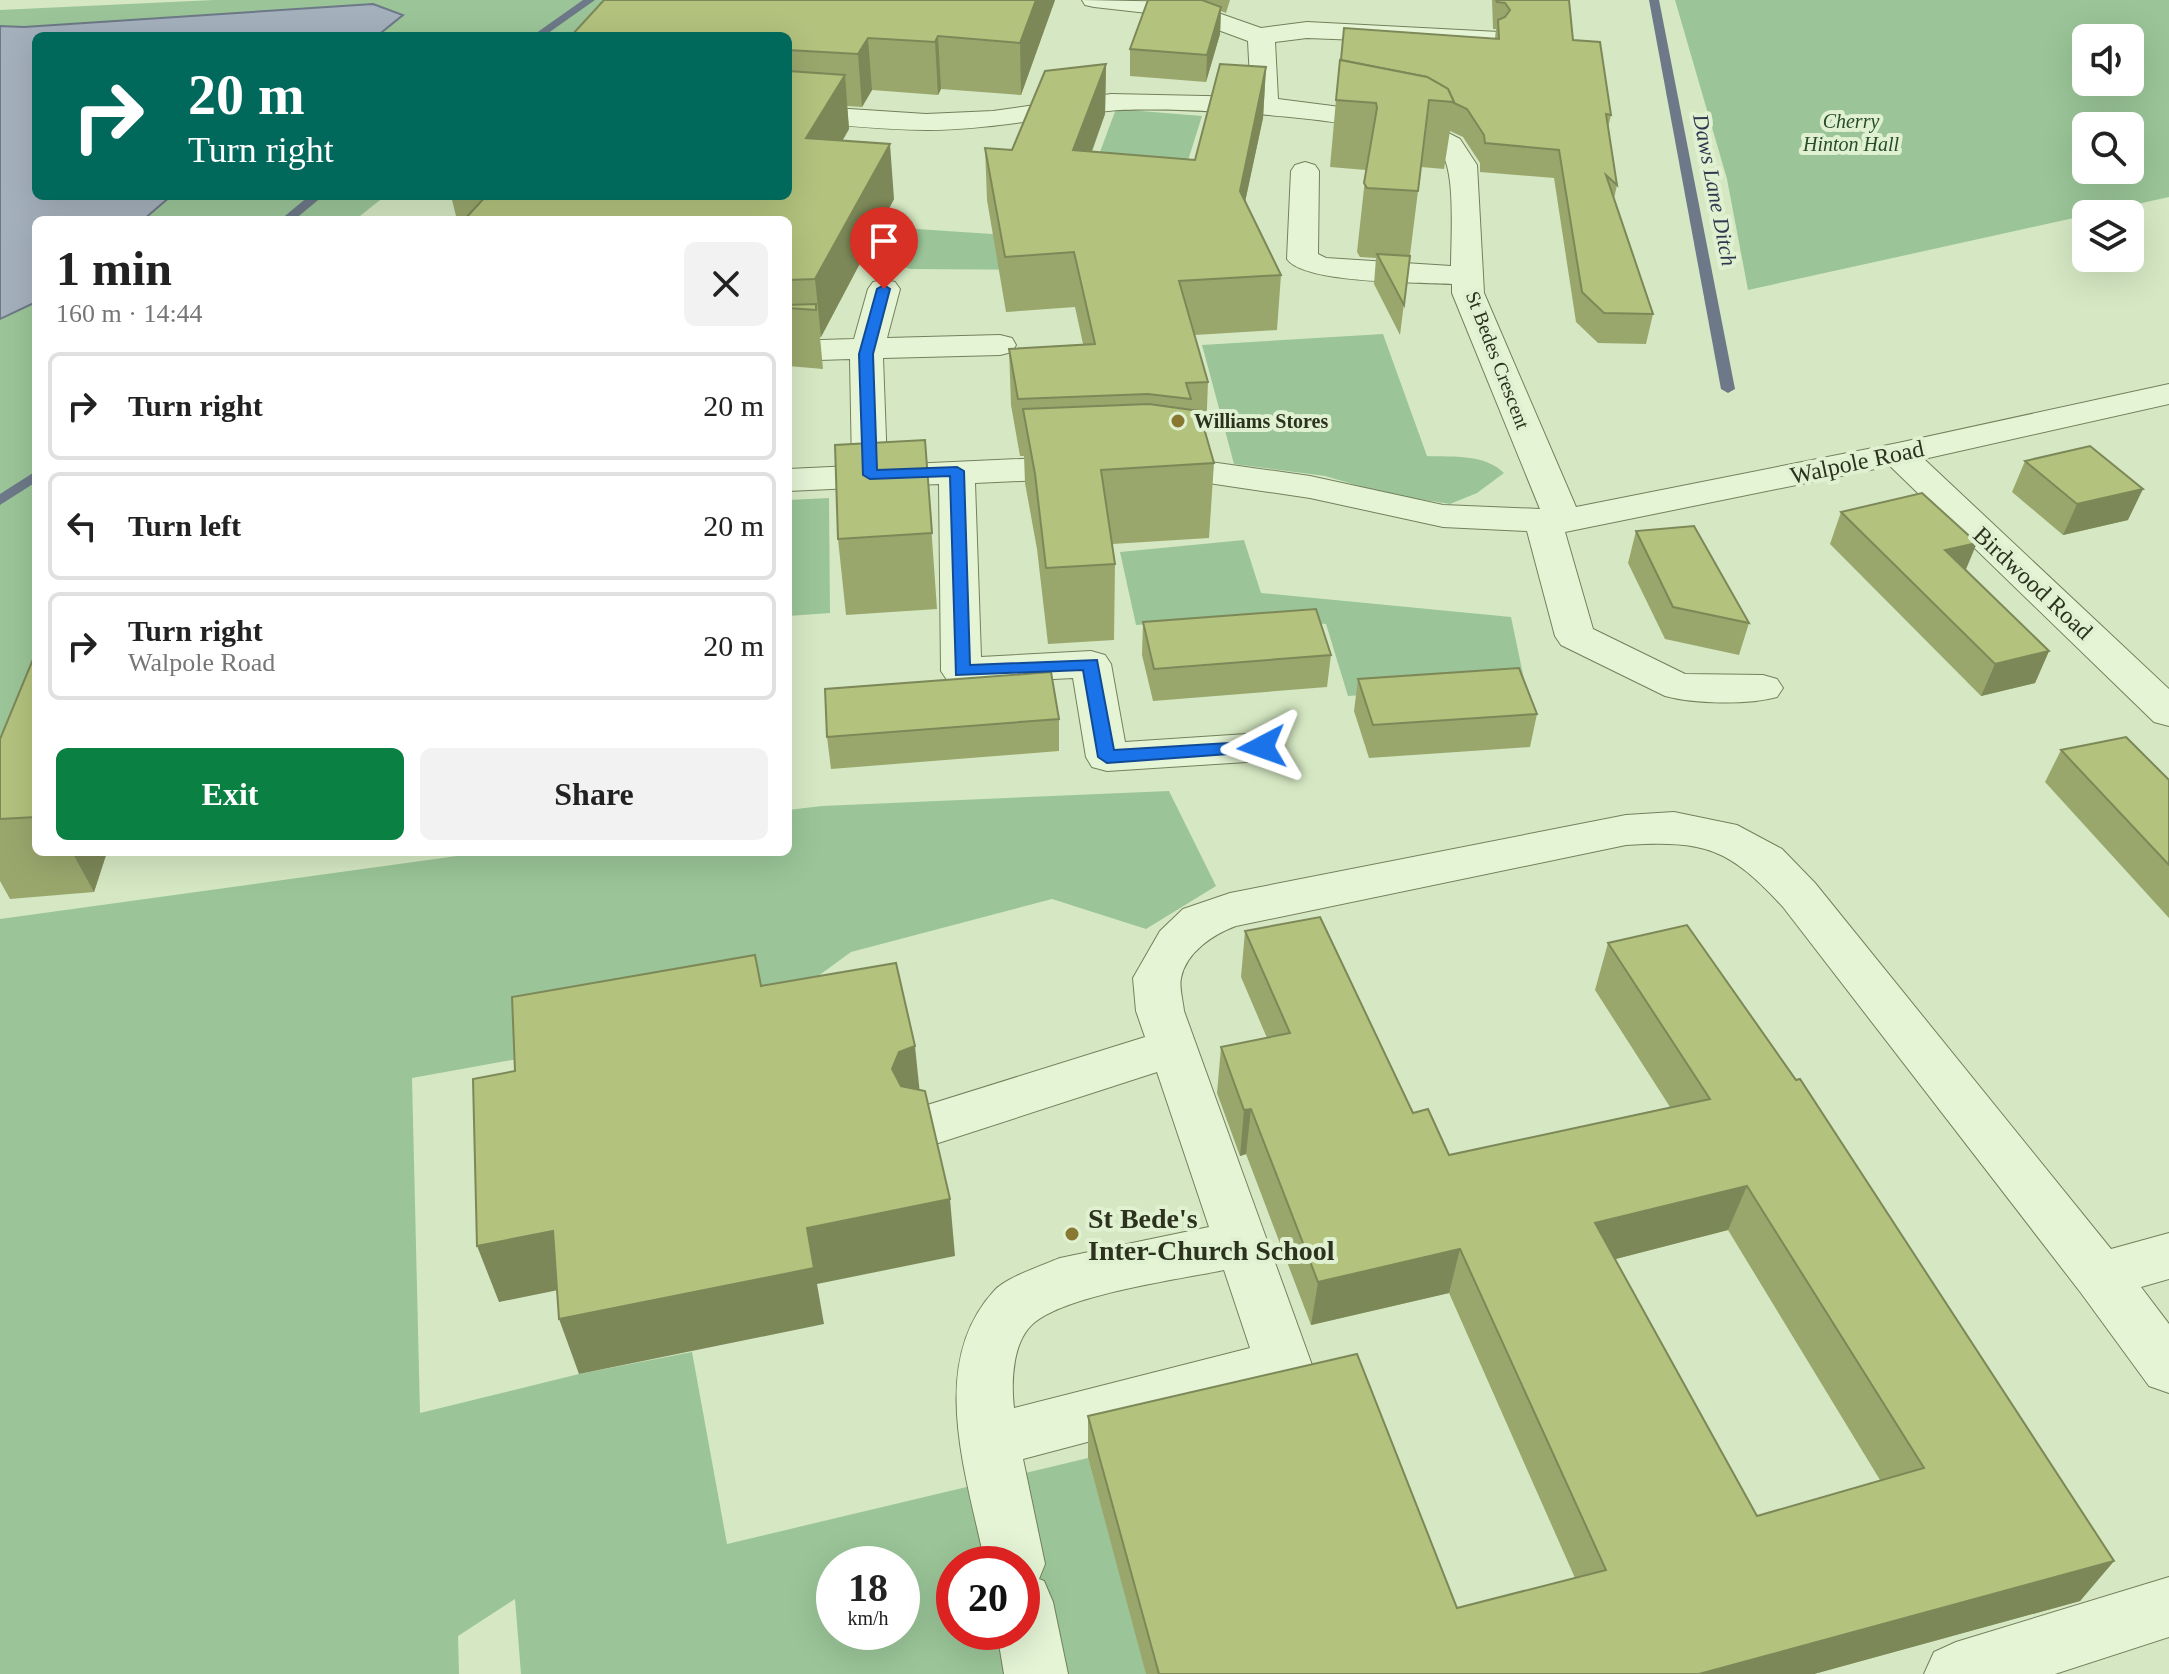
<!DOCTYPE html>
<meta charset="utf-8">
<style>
body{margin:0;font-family:Georgia,serif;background:#f2f2f2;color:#222;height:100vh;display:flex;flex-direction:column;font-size:30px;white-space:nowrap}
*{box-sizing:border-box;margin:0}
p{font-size:26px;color:#767676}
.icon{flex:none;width:44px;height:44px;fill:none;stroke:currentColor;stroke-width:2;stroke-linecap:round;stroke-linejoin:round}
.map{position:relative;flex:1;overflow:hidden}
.sheet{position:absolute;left:32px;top:216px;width:760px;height:640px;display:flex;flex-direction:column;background:#fff;border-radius:12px;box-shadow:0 8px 32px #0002}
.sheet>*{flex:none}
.hud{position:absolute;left:32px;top:32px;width:760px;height:168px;border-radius:12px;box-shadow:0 8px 32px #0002;background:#00695c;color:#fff;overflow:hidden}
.fabs{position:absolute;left:2072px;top:24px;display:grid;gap:16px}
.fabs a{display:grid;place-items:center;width:72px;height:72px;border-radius:12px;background:#fff;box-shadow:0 8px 32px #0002;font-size:40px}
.speed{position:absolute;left:816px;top:1546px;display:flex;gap:16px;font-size:40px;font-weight:700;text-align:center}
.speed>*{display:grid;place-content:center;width:104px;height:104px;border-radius:50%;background:#fff;box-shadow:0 8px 32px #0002;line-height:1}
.speed small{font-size:20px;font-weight:400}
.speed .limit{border:12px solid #d22;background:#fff;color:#111}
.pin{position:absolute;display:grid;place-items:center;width:68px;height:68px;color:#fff;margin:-82px -34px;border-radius:50% 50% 50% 0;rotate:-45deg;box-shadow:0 0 8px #0007}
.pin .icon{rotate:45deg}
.me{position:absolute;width:88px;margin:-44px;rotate:266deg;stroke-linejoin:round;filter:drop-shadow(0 0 6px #0008)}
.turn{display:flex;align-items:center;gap:28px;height:168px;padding:0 24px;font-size:36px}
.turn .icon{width:104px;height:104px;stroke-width:2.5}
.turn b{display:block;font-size:56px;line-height:68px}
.round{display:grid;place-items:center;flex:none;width:84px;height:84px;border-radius:12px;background:#f2f2f2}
.head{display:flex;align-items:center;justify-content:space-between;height:136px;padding:0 24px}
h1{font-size:48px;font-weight:600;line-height:60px}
.action{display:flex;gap:16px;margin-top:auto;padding:16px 24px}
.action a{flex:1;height:92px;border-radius:12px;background:#0b8043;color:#fff;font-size:32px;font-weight:600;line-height:92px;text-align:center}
.action a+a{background:#f2f2f2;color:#222}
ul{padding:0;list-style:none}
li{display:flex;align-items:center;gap:24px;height:108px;margin:0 16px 12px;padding:0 8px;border:4px solid #e0e0e0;border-radius:12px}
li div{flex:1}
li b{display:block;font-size:30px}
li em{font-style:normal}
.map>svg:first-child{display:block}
.green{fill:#9bc598;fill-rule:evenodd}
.water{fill:#a4b0bc;stroke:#6d7988;stroke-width:2}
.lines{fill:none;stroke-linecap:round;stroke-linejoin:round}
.stream{fill:#6d7988;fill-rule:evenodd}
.minor-casing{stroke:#74805c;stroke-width:2}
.minor{fill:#e4f4d5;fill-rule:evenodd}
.wall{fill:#9aa76c;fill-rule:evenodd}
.shaded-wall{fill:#7d8858}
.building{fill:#b3c27d;stroke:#7d8858;stroke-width:2;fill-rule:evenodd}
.route{fill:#1a73e8;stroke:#114b97;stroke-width:2}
.poi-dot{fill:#897832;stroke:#e0f1d1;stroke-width:3}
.labels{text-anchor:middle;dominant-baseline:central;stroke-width:8;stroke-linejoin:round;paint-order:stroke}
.far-park-label{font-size:20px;font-style:italic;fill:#274c29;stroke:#e0f1d1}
.far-street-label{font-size:20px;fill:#2c321e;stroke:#e0f1d1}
.far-poi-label{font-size:20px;font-weight:bold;fill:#2c321e;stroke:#e0f1d1;text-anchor:start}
.far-water-label{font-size:22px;font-style:italic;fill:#2f3750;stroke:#e0f1d1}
.street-label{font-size:24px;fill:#2c321e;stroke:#e0f1d1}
.near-poi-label{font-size:28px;font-weight:bold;fill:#2c321e;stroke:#e0f1d1;text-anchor:start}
</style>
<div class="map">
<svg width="2169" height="1674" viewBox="0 0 2169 1674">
<rect width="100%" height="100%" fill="#d5e8c3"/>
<g class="green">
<path d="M214,0H607L619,36H377L403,14L373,4L24,27L0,26V10Z"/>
<path d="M1675,0H2169V197L1748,290L1727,179ZM2086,38H2130V82H2086ZM2086,126H2130V170H2086Z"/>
<path d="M1116,109L1202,116L1173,208L1082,200Z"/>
<path d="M167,196H385L355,220H140Z"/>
<path d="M872,226L1097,241L1051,270L911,269L854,256Z"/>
<path d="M36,302V781L0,869V319Z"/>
<path d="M1383,334L1427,456C1453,457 1485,454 1504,473L1477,493L1450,504L1387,494L1325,476L1234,464L1202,345Z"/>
<path d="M829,498L830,613L788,616V500Z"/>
<path d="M1244,540L1261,593L1511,617L1525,684L1348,696L1326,624L1247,616L1136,625L1120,552Z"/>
<path d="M1169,791L1216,886L1146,929L1052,899L851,952L766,1014L412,1078L420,1413L579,1374L692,1352L727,1544L1088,1458L1147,1674H521L515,1599L458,1636L459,1674H0V919L486,852H788V810L822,806ZM834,1564H902V1632H834ZM954,1564H1022V1632H954Z"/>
</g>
<path class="water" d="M373,4L403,15L377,36H36V196H171L143,220H36V302L0,319V26L24,27Z"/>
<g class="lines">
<g class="stream">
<path d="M583,0H595L544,36H532Z"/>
<path d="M1649,0H1659L1735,389L1728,393L1721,389Z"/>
<path d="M309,196H323L294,220H280Z"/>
<path d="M36,471V482L0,505V494Z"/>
</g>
<defs>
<g id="minor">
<path d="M1082,0L1187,2L1261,28L1307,22L1499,32L1503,37L1499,42L1490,45L1307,38L1275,42L1278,99L1395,114L1433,125L1460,139L1477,165L1484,293L1576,507L1898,443L2169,384V404L1924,459L2169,689V726L2154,722L1890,466L1565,532L1593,629L1685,674L1763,675L1777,679L1783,688L1777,697C1748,705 1694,704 1665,696L1561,645L1555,636L1527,531L1443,527L1310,498L1141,473L1136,465L1141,457L1154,454L1310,476L1443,505L1540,509L1452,293V284C1419,282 1304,284 1287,259L1291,171L1295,165L1305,162L1315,165L1319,171L1318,254L1326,258L1451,266C1451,240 1456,170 1441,153C1409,117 1161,105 1108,111C1047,117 988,130 927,130C881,130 834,124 788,121V105L926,114L993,111L1111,94L1251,97L1248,41L1183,17L1094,7L1085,5Z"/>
<path d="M884,280L895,282L900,289L887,338L1000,335L1012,338L1016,345L1012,352L1000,355L883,358L887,465L1085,456L1098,459L1103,467L1098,475L1085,478L975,483L981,657L1091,651L1105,655L1111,664L1125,742L1262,733L1277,737L1283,747L1277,757L1262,761L1107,771L1092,767L1086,757L1073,678L961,684L947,680L941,671L939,484L788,491V469L852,466L850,359L788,361V341L854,339L868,289L873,282Z"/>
<path d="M1674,812L1737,825L1782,849L1815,883L2111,1249L2169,1233V1279L2141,1287L2169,1324V1393L2149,1386L2081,1293L1783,907C1729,848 1705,840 1626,845L1236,926C1214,934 1186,952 1181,978C1179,987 1183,1001 1184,1011L1312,1365L1304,1383L1284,1390L1023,1459L1045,1564L1039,1579L1044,1581L1053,1602L1068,1674H1004L997,1632H1022V1564H985C968,1478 926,1365 994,1291C1005,1278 1043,1265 1060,1258L1209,1227L1157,1072L926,1147L908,1141L901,1126L908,1111L1145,1037L1136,1011L1133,978L1160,931L1183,909L1230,893L1626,815ZM1224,1270L1250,1348L1014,1408C1011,1382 1012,1340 1035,1322C1071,1294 1176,1280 1224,1270Z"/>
<path d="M2169,1577V1637L2055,1674H1924L1934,1652L1956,1642Z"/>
</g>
</defs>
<use href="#minor" class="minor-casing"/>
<use href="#minor" class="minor"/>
</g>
<g class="wall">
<path d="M1055,0L1021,95L941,89L938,95L872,90L862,107L847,106L849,129L842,141L894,199L821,337H820L823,369L788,366V220H457L451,196H788V36Z"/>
<path d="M1148,0H1230L1226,13L1221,11L1220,34L1206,82L1130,76V49Z"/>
<path d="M1492,0H1569L1573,40L1611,115L1608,128L1617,185L1614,199L1653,314L1646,344L1598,343L1576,322L1554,178L1480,172V163L1463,137L1450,131L1444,169L1421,167L1400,335L1374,284L1376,258L1360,257L1357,252L1366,170L1330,167L1336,100L1495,38L1496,29H1493Z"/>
<path d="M1106,64L1105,114L1092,152L1195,160L1266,67L1263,118L1245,202L1281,275L1277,330L1195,335L1208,382L1206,434L1214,463L1209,538L1112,544L1115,564L1114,640L1048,644L1037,549L1025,483L1024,456H1020L1011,405L1009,349L1083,344L1075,307L1006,312L987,200L985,148L1012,150Z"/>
<path d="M925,440L937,609L846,615L838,539Z"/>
<path d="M2025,461L2128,520L2063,535L2012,492Z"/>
<path d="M1841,512L1966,570L2049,651L2035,683L1981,696L1830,544Z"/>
<path d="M1636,531L1749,623L1739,655L1665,639L1628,563Z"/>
<path d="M1143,622L1331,655L1327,687L1153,701L1142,655Z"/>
<path d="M36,652V852H107L94,892L10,899L0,881V739Z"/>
<path d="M1358,679L1537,714L1530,747L1369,758L1354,711Z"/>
<path d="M1059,719V751L831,769L827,737Z"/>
<path d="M2061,750L2169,780V918L2045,782Z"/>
<path d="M1245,931L1413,1113L1449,1155L1670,1107L1595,990L1608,943L2114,1561L2080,1601L1814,1674H1146L1088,1458V1416L1457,1608L1575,1578L1449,1293L1311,1325L1246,1154L1240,1156L1217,1093L1221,1047L1267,1038L1241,977ZM1728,1230L1880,1480L1757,1516L1615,1259Z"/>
</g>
<g class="shaded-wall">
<path d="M1036,0H1055L1021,95L1020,43Z"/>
<path d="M1221,7L1220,34L1206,82L1207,55Z"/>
<path d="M938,36L941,89L938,95L935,42Z"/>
<path d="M868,38L872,90L862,107L858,54Z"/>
<path d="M1106,64L1105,114L1073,202V150Z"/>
<path d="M1266,67L1263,118L1236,244L1240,191Z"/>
<path d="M845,75L849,129L812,194L806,138Z"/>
<path d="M890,144L894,199L821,337L815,279Z"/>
<path d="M2143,489L2128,520L2063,535L2077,504Z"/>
<path d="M1977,543L1964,574L1945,550Z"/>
<path d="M2049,651L2035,683L1981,696L1995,664Z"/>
<path d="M72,852H107L94,892Z"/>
<path d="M915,1046L921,1104L905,1110L892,1069L899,1052Z"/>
<path d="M1251,1109L1246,1154L1240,1156L1244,1110Z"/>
<path d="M1747,1186L1728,1230L1581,1268L1595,1223Z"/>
<path d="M950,1199L955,1256L817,1284L824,1324L579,1374L559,1319L807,1228Z"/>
<path d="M553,1231L573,1287L499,1302L477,1246Z"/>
<path d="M1460,1249L1449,1293L1311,1325L1318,1282Z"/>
<path d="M2114,1561L2080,1601L1814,1674H1699Z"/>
</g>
<g class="building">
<path d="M604,0H1036L1020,43L938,36L935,42L868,38L858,54L788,50V36H571Z"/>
<path d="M1148,0H1202L1221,7L1207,55L1130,49Z"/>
<path d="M1496,0H1569L1573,40L1600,42L1611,115L1606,114L1617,185L1606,175L1653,314L1604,313L1582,292L1559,150L1485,143L1484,135L1467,109L1452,102H1454L1448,89L1427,77L1341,60L1344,28L1499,39L1498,20L1505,17L1510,10L1505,3L1497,2Z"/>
<path d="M1340,60L1427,77L1448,89L1454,102L1429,100L1418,191L1367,188L1364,183L1377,108L1376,103L1336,100Z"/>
<path d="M1106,64L1073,150L1195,160L1220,64L1266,67L1240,191L1281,275L1179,281L1208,382L1186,383L1191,399L1148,394L1018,399L1009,349L1095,344L1074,252L1005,257L985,148L1012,150L1045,71Z"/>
<path d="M788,71L845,75L806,138L890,144L815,279L788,280V220H464L486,196H788Z"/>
<path d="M1377,254L1410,256L1404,305Z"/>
<path d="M816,304V310L788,308V305Z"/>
<path d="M1149,404L1199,411L1214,463L1101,470L1115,564L1046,568L1035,474L1023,409Z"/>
<path d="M925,440L932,533L838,539L835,445Z"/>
<path d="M2090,446L2143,489L2077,504L2025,461Z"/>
<path d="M1922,493L1977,543L1945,550L2049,651L1995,664L1841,512Z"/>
<path d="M1694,526L1749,623L1673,607L1636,531Z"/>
<path d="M1316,609L1331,655L1154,669L1143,622Z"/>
<path d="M36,652V817L0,819V739Z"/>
<path d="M1519,668L1537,714L1373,725L1358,679Z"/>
<path d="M1051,672L1059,719L827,737L825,689Z"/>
<path d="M2126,737L2169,780V865L2061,750Z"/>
<path d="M1320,917L1413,1113L1428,1109L1449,1155L1710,1099L1608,943L1687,925L1796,1080L1800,1079L2114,1561L1699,1674H1159L1088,1416L1357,1354L1457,1608L1606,1570L1460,1249L1318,1282L1251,1109L1244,1110L1221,1047L1290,1033L1245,931ZM1747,1186L1924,1468L1757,1516L1595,1223Z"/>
<path d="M755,955L761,986L896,963L915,1046L899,1052L892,1069L901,1086L925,1091L950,1199L807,1228L814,1268L559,1319L553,1231L477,1246L473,1079L515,1071L512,997Z"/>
</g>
<path class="route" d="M884,285L890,289L873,354L877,470L957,467L964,471L970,665L1097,660L1114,750L1262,741L1271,747L1269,751L1107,763L1098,757L1083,670L956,675L950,476L870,479L863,475L859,354L877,289Z"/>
<g class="poi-dot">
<circle cx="1178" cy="421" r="8"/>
<circle cx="1072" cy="1234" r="8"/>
</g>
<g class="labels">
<g class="far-park-label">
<text x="1851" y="121">Cherry<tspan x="1851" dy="23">Hinton Hall</tspan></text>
</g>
<g class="far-street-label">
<text transform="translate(1498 360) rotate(69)">St Bedes Crescent</text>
</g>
<g class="far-poi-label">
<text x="1194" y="421">Williams Stores</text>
</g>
<g class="far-water-label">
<text transform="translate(1715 190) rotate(79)">Daws Lane Ditch</text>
</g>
<g class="street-label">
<text transform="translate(1857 462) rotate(-12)">Walpole Road</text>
<text transform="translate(2033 583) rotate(43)">Birdwood Road</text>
</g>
<g class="near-poi-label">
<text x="1088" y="1218">St Bede's<tspan x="1088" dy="32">Inter-Church School</tspan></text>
</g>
</g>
</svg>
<div class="fabs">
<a><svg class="icon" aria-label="sound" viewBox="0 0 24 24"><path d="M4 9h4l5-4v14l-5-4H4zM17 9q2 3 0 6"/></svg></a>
<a><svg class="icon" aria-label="search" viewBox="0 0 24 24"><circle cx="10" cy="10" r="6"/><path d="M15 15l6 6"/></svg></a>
<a><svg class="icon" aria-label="layers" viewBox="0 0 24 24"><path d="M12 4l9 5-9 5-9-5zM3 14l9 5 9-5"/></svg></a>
</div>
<div class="speed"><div>18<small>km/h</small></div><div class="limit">20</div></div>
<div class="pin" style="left:884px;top:289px;background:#d93025"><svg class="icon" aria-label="arrive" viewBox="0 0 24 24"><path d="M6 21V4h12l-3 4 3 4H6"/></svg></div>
<svg class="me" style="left:1262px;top:747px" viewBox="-20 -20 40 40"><path d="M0-17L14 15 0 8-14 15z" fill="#1a73e8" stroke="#fff" stroke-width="4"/></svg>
<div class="hud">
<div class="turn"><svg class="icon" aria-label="right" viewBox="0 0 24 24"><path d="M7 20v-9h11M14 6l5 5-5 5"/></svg><div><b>20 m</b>Turn right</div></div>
</div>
<section class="sheet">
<div class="head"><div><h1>1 min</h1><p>160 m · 14:44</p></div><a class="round"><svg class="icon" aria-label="close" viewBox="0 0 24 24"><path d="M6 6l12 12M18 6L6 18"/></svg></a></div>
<ul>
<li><svg class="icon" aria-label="right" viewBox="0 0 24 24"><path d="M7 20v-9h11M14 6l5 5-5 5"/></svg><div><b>Turn right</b></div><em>20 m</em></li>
<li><svg class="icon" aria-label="left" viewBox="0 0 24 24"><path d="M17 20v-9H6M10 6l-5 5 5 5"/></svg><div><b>Turn left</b></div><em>20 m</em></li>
<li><svg class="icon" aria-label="right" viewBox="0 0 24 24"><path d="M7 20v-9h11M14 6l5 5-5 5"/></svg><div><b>Turn right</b><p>Walpole Road</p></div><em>20 m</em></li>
</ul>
<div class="action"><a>Exit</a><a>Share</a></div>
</section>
</div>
